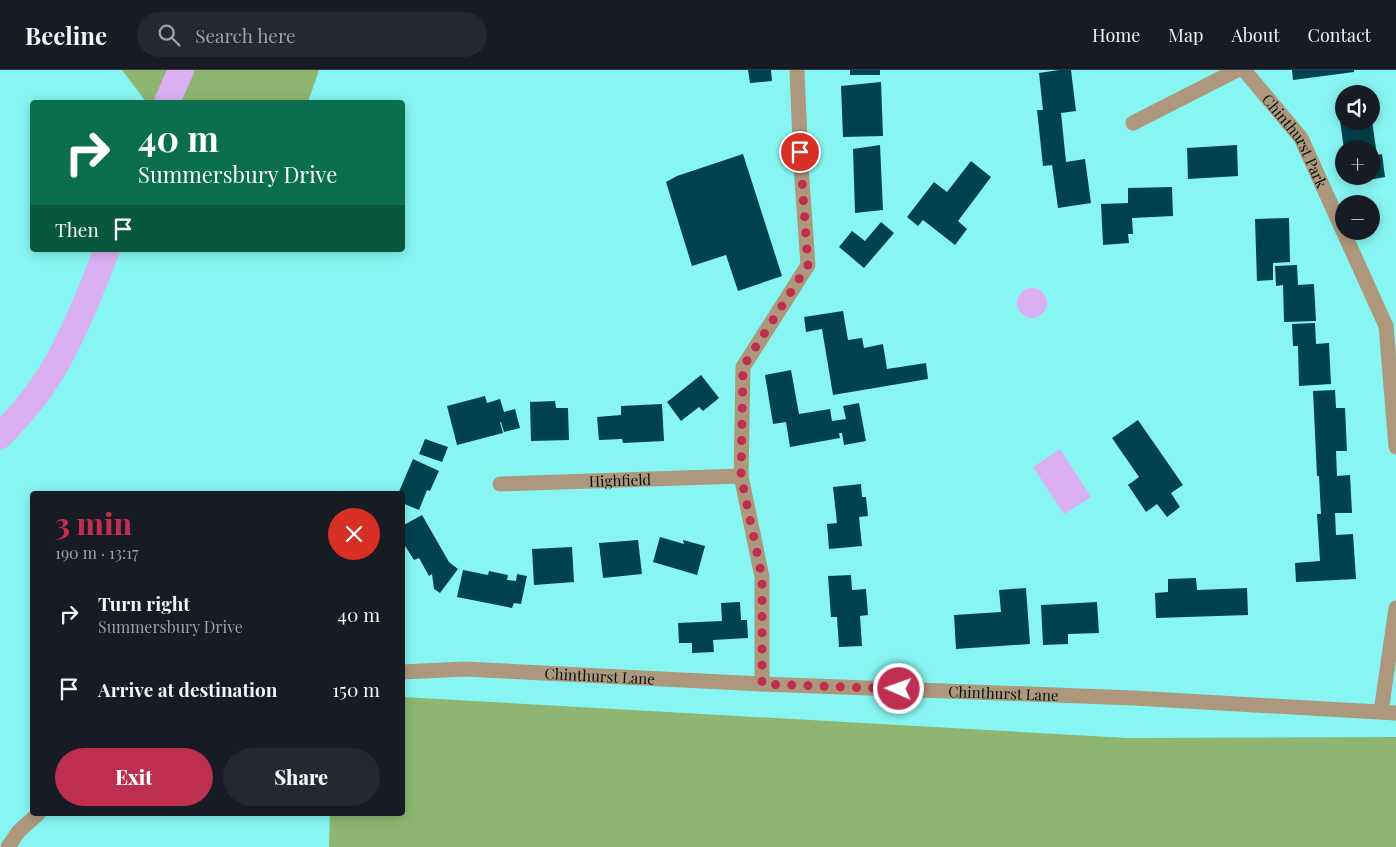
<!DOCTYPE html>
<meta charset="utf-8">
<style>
body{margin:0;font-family:"Playfair Display",serif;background:#242831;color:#f1f3f6;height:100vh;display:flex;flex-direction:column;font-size:19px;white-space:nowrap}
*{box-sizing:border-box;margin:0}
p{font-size:16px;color:#9ea1a6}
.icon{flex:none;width:28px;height:28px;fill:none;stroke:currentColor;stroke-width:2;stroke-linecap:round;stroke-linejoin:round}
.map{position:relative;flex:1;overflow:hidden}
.sheet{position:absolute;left:30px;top:421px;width:375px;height:325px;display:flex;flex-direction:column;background:#171b24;border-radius:5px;box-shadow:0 2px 12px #0003}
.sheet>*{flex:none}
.hud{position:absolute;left:30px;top:30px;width:375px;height:152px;border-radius:5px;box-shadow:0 2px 12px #0003;background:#0b6e4f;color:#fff;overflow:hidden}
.controls{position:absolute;left:1335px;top:15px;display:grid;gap:10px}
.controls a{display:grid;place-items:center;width:45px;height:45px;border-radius:50%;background:#171b24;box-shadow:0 2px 12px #0003;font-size:25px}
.pin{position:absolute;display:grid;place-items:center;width:42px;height:42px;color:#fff;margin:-21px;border:2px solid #fff;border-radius:50%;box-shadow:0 1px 5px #0007}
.me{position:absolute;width:55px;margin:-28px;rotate:272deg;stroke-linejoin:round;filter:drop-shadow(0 0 4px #0008)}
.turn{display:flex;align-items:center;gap:18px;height:105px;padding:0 25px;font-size:22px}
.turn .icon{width:65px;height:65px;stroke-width:2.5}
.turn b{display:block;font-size:35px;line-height:42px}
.then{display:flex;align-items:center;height:48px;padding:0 25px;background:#0003;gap:10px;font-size:19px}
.round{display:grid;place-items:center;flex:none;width:52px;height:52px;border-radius:26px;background:#242831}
.summary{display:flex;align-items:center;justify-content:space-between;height:85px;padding:0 25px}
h1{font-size:30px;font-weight:800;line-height:38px;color:#be2e4f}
.cta{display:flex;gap:10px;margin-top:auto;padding:10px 25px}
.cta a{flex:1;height:58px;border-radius:30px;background:#be2e4f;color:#fff;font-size:20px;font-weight:800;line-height:58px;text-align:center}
.cta a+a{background:#242831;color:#f1f3f6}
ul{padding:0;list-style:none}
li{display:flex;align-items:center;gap:15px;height:75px;padding:0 25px}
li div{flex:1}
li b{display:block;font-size:19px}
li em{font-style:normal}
header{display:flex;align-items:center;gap:30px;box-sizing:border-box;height:70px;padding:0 25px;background:#171b24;border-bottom:1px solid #363941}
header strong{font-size:24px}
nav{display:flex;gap:28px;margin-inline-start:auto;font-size:18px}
.search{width:350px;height:45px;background:#242831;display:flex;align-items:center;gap:12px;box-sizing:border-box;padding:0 18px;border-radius:28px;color:#9ea1a6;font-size:19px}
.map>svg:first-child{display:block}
.forest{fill:#8eb572}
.water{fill:#dab0f2}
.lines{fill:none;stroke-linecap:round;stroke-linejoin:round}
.canal{stroke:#dab0f2;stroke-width:26}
.building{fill:#00424d}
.minor{stroke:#ad987d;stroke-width:15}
.route{stroke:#be2e4f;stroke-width:9;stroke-dasharray:0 16.2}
.labels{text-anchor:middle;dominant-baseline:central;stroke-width:5;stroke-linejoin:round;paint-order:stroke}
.street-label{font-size:15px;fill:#001010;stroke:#fff}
</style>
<header>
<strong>Beeline</strong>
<div class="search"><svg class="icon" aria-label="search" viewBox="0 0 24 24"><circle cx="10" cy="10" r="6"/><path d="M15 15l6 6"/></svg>Search here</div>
<nav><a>Home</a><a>Map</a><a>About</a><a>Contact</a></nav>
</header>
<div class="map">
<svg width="1396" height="777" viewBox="0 0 1396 777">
<rect width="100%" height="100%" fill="#87f6f3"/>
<g class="forest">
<path d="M122,0H319L308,32H146Z"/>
<path d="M403,627L1127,668L1396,667V777H329L330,744H402Z"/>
</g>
<g class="water">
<circle cx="1032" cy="233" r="15"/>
<path d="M1060,379L1091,427L1064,444L1033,397Z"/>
</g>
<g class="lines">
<g class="canal">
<path d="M167,32L181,0"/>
<path d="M0,366C21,345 42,320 57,293C77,257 92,218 107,180"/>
</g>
</g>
<g class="building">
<path d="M748,0H771L772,11L750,13Z"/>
<rect x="850" y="0" width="30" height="5"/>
<path d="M1059,0H1071L1076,41L1061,43L1066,92L1085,89L1091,133L1058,138L1052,95L1043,96L1037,40H1043L1039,3Z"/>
<path d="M1292,0H1354V2L1293,10Z"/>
<path d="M881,12L883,66L843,67L841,16Z"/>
<path d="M1344,43V51H1372L1377,85L1382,84L1385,107L1363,111L1362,106H1371V79H1344L1339,44Z"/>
<path d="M880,75L883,140L855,143L853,79Z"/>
<path d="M1237,75L1238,106L1188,109L1187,78Z"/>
<path d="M743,84L782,206L738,221L726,185L692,196L666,112L677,106Z"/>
<path d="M971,91L991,107L958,151L967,159L955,175L923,150L918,156L907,147L934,112L947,122Z"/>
<path d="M1172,117L1173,146L1132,148L1133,164H1128L1129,173L1103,175L1101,134L1128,133V118Z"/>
<path d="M1289,148L1290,192L1273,193V210L1257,211L1255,149Z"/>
<path d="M881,152L894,163L864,198L839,177L852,161L865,171Z"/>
<path d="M1297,195L1298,215L1314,214L1316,251L1284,252L1283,215L1276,216L1275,196Z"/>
<path d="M843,241L848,270L862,268L864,278L883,274L887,299L926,293L928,309L833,325L822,259L806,262L804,247Z"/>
<path d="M1315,253L1316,274L1329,273L1331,314L1299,316L1298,276H1293L1292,254Z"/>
<path d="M791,300L799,344L830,339L832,351L846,349L843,336L859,333L866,371L844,375L842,363H839L840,368L790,377L786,352L773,354L765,305Z"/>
<path d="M701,305L719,328L703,341L699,337L681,351L667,332Z"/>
<path d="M1335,320L1336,338H1345L1347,381H1336L1337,406L1350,405L1352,443H1335L1336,465L1353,464L1356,509L1296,512L1295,493L1320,491L1317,444H1321L1319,406H1317L1313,321Z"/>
<path d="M485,326L487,333L500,329L504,342L515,339L520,358L504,362L501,352H500L503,363L457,375L447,336Z"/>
<path d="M555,331L556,338H568L569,370L531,371L530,332Z"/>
<path d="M662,334L664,371L623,373L622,369L599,370L597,347L621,345V336Z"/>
<path d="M1138,350L1183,415L1171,423L1180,437L1167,447L1157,434L1146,442L1128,415L1139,407L1112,368Z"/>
<path d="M425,369L448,377L442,392L419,384Z"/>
<path d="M413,389L439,401L430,421L427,420L419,440L402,433V424H398Z"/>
<path d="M861,414L862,427H866L868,446L859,447L862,476L829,479L827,454L837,453L833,417Z"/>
<path d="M422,445L449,492L458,499L440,523L434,519L432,504L429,506L419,488L414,490L402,471V456Z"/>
<path d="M660,467L684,474L683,470L705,476L697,505L653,492Z"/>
<path d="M638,470L642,504L603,508L599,473Z"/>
<path d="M572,477L574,512L534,515L532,479Z"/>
<path d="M463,500L488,505L489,501L508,505L507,510L516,511L517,504L527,506L521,534L514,533L512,538L457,527Z"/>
<path d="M851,505L852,520L866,519L868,545L860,546L862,576L839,577L837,547H831L828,506Z"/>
<path d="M1196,508L1197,520L1247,518L1248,545L1156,548L1155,523L1168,522V509Z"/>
<path d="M1026,518L1030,574L956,579L954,545L1001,542L999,520Z"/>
<path d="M740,532L741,550H747L748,568L713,570L714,582L692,583V573H679L678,553L722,551L721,533Z"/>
<path d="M1097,532L1099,563L1068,564V574L1043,575L1041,535Z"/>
</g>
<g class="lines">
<g class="minor">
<path id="s1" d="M1244,0L1301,68L1386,256L1396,377"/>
<path d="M1133,53L1237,0"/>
<path id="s2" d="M500,414L741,406"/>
<path id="s3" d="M402,602L465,599L762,614L1134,628L1396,643"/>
<path d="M762,614V507L741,406L743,297L808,195L801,96L797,0"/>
<path d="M1381,642L1396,538"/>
<path d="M8,777L19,761L38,744"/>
</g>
</g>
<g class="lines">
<path class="route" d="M800,82L808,195L743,297L741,406L762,507V614L899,619"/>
</g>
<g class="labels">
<g class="street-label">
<text stroke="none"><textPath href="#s1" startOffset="88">Chinthurst Park</textPath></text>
<text stroke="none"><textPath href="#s2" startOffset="120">Highfield</textPath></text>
<text stroke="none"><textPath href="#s3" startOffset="198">Chinthurst Lane</textPath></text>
<text stroke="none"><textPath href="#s3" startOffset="602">Chinthurst Lane</textPath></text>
</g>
</g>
</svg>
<div class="controls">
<a><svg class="icon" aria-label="sound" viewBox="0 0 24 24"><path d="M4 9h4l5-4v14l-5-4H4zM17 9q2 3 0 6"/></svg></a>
<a>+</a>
<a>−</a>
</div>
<div class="pin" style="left:800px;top:82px;background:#d93025"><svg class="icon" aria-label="arrive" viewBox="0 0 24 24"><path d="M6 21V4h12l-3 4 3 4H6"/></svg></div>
<svg class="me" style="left:899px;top:619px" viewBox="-20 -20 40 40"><circle r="17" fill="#be2e4f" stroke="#fff" stroke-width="3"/><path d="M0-11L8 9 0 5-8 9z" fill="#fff"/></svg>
<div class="hud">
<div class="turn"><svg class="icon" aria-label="right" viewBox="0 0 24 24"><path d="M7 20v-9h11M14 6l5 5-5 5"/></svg><div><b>40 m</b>Summersbury Drive</div></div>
<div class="then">Then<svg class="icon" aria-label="arrive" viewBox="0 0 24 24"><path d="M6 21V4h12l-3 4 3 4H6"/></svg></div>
</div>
<section class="sheet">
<div class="summary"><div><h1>3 min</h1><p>190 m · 13:17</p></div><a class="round" style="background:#d93025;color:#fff"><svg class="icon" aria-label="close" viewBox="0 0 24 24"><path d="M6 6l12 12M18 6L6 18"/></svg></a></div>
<ul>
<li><svg class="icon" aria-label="right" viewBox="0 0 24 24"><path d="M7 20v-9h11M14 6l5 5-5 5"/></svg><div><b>Turn right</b><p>Summersbury Drive</p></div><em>40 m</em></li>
<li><svg class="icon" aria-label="arrive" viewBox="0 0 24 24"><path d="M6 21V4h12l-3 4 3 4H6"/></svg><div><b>Arrive at destination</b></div><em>150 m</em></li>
</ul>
<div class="cta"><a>Exit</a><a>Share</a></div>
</section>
</div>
